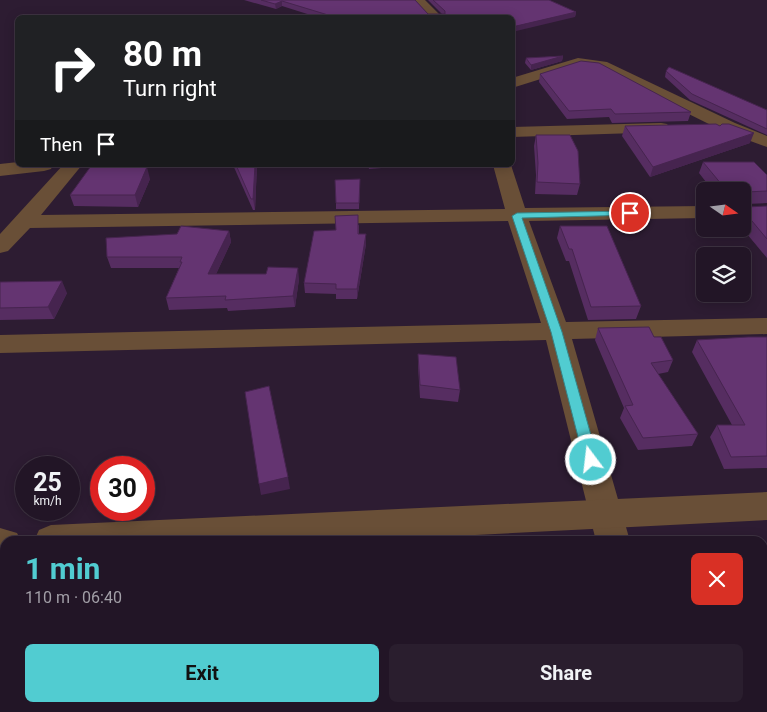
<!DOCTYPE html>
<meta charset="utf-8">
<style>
body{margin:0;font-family:Roboto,sans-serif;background:#2a1e2e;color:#f1f3f6;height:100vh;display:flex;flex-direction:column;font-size:19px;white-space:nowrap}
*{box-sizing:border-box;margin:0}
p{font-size:16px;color:#a29fa7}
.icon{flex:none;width:28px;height:28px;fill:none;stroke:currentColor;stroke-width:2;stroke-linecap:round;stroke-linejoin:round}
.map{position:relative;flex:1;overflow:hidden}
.panel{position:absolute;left:0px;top:536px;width:768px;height:176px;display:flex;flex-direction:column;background:#221526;border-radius:15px 15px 0 0;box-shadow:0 2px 12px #0003,0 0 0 1px #3f3443}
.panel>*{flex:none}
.hud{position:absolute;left:15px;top:15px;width:500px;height:152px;border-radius:8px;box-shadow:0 2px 12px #0003,0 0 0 1px #3f3443;background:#202124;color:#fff;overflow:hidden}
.needle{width:32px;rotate:104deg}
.buttons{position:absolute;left:696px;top:182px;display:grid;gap:10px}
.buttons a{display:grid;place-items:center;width:55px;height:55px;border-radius:8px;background:#221526;box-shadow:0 2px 12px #0003,0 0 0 1px #3f3443;font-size:25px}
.speed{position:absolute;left:15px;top:456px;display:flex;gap:10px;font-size:25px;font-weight:700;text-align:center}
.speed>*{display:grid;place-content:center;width:65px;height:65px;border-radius:50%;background:#221526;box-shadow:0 2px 12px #0003,0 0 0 1px #3f3443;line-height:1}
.speed small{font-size:12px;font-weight:400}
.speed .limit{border:8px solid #d22;background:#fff;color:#111}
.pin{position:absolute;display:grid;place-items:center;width:42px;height:42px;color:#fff;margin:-21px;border:2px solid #fff;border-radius:50%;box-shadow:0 1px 5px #0007}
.me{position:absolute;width:55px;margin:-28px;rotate:345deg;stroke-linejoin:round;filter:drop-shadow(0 0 4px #0008)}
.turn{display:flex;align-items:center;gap:18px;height:105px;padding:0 25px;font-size:22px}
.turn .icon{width:65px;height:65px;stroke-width:2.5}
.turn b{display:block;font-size:35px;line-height:42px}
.then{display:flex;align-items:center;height:48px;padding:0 25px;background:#0003;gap:10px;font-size:19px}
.round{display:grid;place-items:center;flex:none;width:52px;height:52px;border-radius:8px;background:#2a1e2e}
.headline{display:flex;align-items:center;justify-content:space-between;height:85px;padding:0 25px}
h1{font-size:30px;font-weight:700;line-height:38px;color:#51ccd1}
.action{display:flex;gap:10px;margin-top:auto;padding:10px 25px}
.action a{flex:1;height:58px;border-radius:8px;background:#51ccd1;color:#111;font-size:20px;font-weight:700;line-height:58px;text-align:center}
.action a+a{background:#2a1e2e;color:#f1f3f6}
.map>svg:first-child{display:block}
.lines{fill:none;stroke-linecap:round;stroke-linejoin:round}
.minor{fill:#694f37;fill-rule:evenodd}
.tertiary{fill:#694f37;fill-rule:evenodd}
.wall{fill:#562d61}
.shaded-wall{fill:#46244f}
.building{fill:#643471;stroke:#46244f}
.route{fill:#51ccd1;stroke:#358588}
</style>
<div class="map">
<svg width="767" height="712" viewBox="0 0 767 712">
<rect width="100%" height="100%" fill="#2d1c32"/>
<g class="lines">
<g class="minor">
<path d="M412,0H425L443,18H429Z"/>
<path d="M578,58L607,62L735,123L767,136V147L723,131L598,69L579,67L512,88V78Z"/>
<path d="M661,123L667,124L670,128L667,132L512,137V127Z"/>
<path d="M18,162V165H53L51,169L44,171L0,176V164Z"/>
<path d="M63,165H82L41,215L505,209L493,165H511L525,208L705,206V218L529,221L566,322L767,318V334L572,339L630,541H596L546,340L0,353V335L541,323L508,221L30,228L8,251L0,253V234Z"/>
<path d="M641,708H681L682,712H642Z"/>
</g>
<g class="tertiary">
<path d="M767,492V520L356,541H34L39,530L51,525Z"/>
<path d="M0,528L17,533L21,541H5V560H0Z"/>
</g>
</g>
<g class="wall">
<path d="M244,0H415L428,14H442L428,0H549L576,12L575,17L320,18L282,6L276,9Z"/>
<path d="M563,56L562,61L531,70L525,63L526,58Z"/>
<path d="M666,71L767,110V135L690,100L665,77Z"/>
<path d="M540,74L691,112L688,121L612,123L609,117L567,119L539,82Z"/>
<path d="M625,126L750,143L650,177L622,136Z"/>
<path d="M536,135L580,184L577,195L535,194L536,175L534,146Z"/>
<path d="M703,162L767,191V203L746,204V207L767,206V258L742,228V191H713L699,173Z"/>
<path d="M233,165H257L255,210H253Z"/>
<path d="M368,165H420L369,169Z"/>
<path d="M425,165H453V167L425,168Z"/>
<path d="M150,179L138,207L74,206L70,195Z"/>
<path d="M360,179L359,209H336V203Z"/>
<path d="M359,225V234L366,244L357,299H336V294L305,293L304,283L336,230Z"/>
<path d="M560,226L641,306L636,319L588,320L569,261H566L557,238Z"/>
<path d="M229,231L231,242L216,274L299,279L295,307L228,311L227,308L169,310L166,298L179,268H111L107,257Z"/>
<path d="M0,282L67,293L54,319L0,320Z"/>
<path d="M598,328L654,337L673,360L668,372L658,374L698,434L692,446L638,450L620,418L624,408L595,340Z"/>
<path d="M767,337V468L724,469L710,437L717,425H732L692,352L697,340Z"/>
<path d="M418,354L460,390L458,402L420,398L418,366Z"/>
<path d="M693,708H762L767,712H694Z"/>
</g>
<g class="shaded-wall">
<path d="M282,1V6L276,9L275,4Z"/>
<path d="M576,12L575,17L512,32V27Z"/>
<path d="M563,56L562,61L531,70V65Z"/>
<path d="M754,133L750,143L650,177L653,167Z"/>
<path d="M255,165H257L255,210L253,199Z"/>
<path d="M147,167L150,179L138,207L135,195Z"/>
<path d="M229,231L231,242L211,285L208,274Z"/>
<path d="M366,234V244L357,299V289Z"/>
<path d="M298,268L299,279L295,307L293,296Z"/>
<path d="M62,281L67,293L54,319L48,307Z"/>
<path d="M288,477L290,489L261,495L259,484Z"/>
<path d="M5,666V678L0,679V667Z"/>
</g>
<g class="building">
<path d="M261,0H415L428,14H445V11L433,0H549L576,12L512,27V18H338L282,1L275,4Z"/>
<path d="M563,56L531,65L526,58Z"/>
<path d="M581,61L599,63L691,112L615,114L611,109L569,111L540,74Z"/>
<path d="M669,67L767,110V129L692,94L666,71Z"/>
<path d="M716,124L720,126L722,124H729L754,133L653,167L625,126Z"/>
<path d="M536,135H570L578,151L580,184L537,182L538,163Z"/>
<path d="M703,162H754L767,175V191L746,192V207L767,206V239L742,209V191H727Z"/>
<path d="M236,165H255L253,199H251Z"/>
<path d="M91,166L147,167L135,195H70Z"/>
<path d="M360,179L359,203H336L335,180Z"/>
<path d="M358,215V234H366L357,289H336V284L304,283L314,231L336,230L335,216Z"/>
<path d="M181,226L229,231L208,274H266L268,267L298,268L293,296L225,300L226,296L166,298L182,262H180L182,257H107L106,238L177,234Z"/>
<path d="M560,226H607L641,306L591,307L572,249H569Z"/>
<path d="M62,281L48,307L0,308V282Z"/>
<path d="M649,327L654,337H661L673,360L651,363L698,434L643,438L625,406L633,405L598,328Z"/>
<path d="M748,337H767V456L731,457L717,425H745L697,340Z"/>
<path d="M418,354L456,357L460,390L420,385Z"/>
<path d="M269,386L288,477L259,484L245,392Z"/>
<path d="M5,562V666L0,667V563Z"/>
<path d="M767,678V712H711L710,708H762V679Z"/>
</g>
<path class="route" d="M630,211L634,213L633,215L522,218L562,332L598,460L596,464L591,466L586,464L584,460L551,332L512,216L517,213Z"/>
</svg>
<div class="buttons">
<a><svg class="needle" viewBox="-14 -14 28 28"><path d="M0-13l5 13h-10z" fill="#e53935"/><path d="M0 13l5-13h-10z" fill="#a29fa7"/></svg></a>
<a><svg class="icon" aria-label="layers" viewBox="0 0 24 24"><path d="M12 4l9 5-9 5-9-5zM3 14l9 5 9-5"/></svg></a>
</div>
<div class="speed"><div>25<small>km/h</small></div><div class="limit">30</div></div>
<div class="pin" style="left:630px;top:213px;background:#d93025"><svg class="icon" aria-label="arrive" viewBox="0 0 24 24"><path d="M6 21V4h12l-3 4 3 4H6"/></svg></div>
<svg class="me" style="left:591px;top:460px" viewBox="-20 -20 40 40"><circle r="17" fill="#51ccd1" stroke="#fff" stroke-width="3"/><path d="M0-11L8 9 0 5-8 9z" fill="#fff"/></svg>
<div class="hud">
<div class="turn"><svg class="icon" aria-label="right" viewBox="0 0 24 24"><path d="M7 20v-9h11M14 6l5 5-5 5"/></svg><div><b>80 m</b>Turn right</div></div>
<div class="then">Then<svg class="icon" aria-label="arrive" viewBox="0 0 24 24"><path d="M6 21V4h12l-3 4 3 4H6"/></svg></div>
</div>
<section class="panel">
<div class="headline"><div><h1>1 min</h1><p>110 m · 06:40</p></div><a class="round" style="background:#d93025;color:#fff"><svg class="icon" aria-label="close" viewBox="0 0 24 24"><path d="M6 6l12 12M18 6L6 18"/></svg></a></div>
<div class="action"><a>Exit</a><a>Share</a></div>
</section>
</div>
